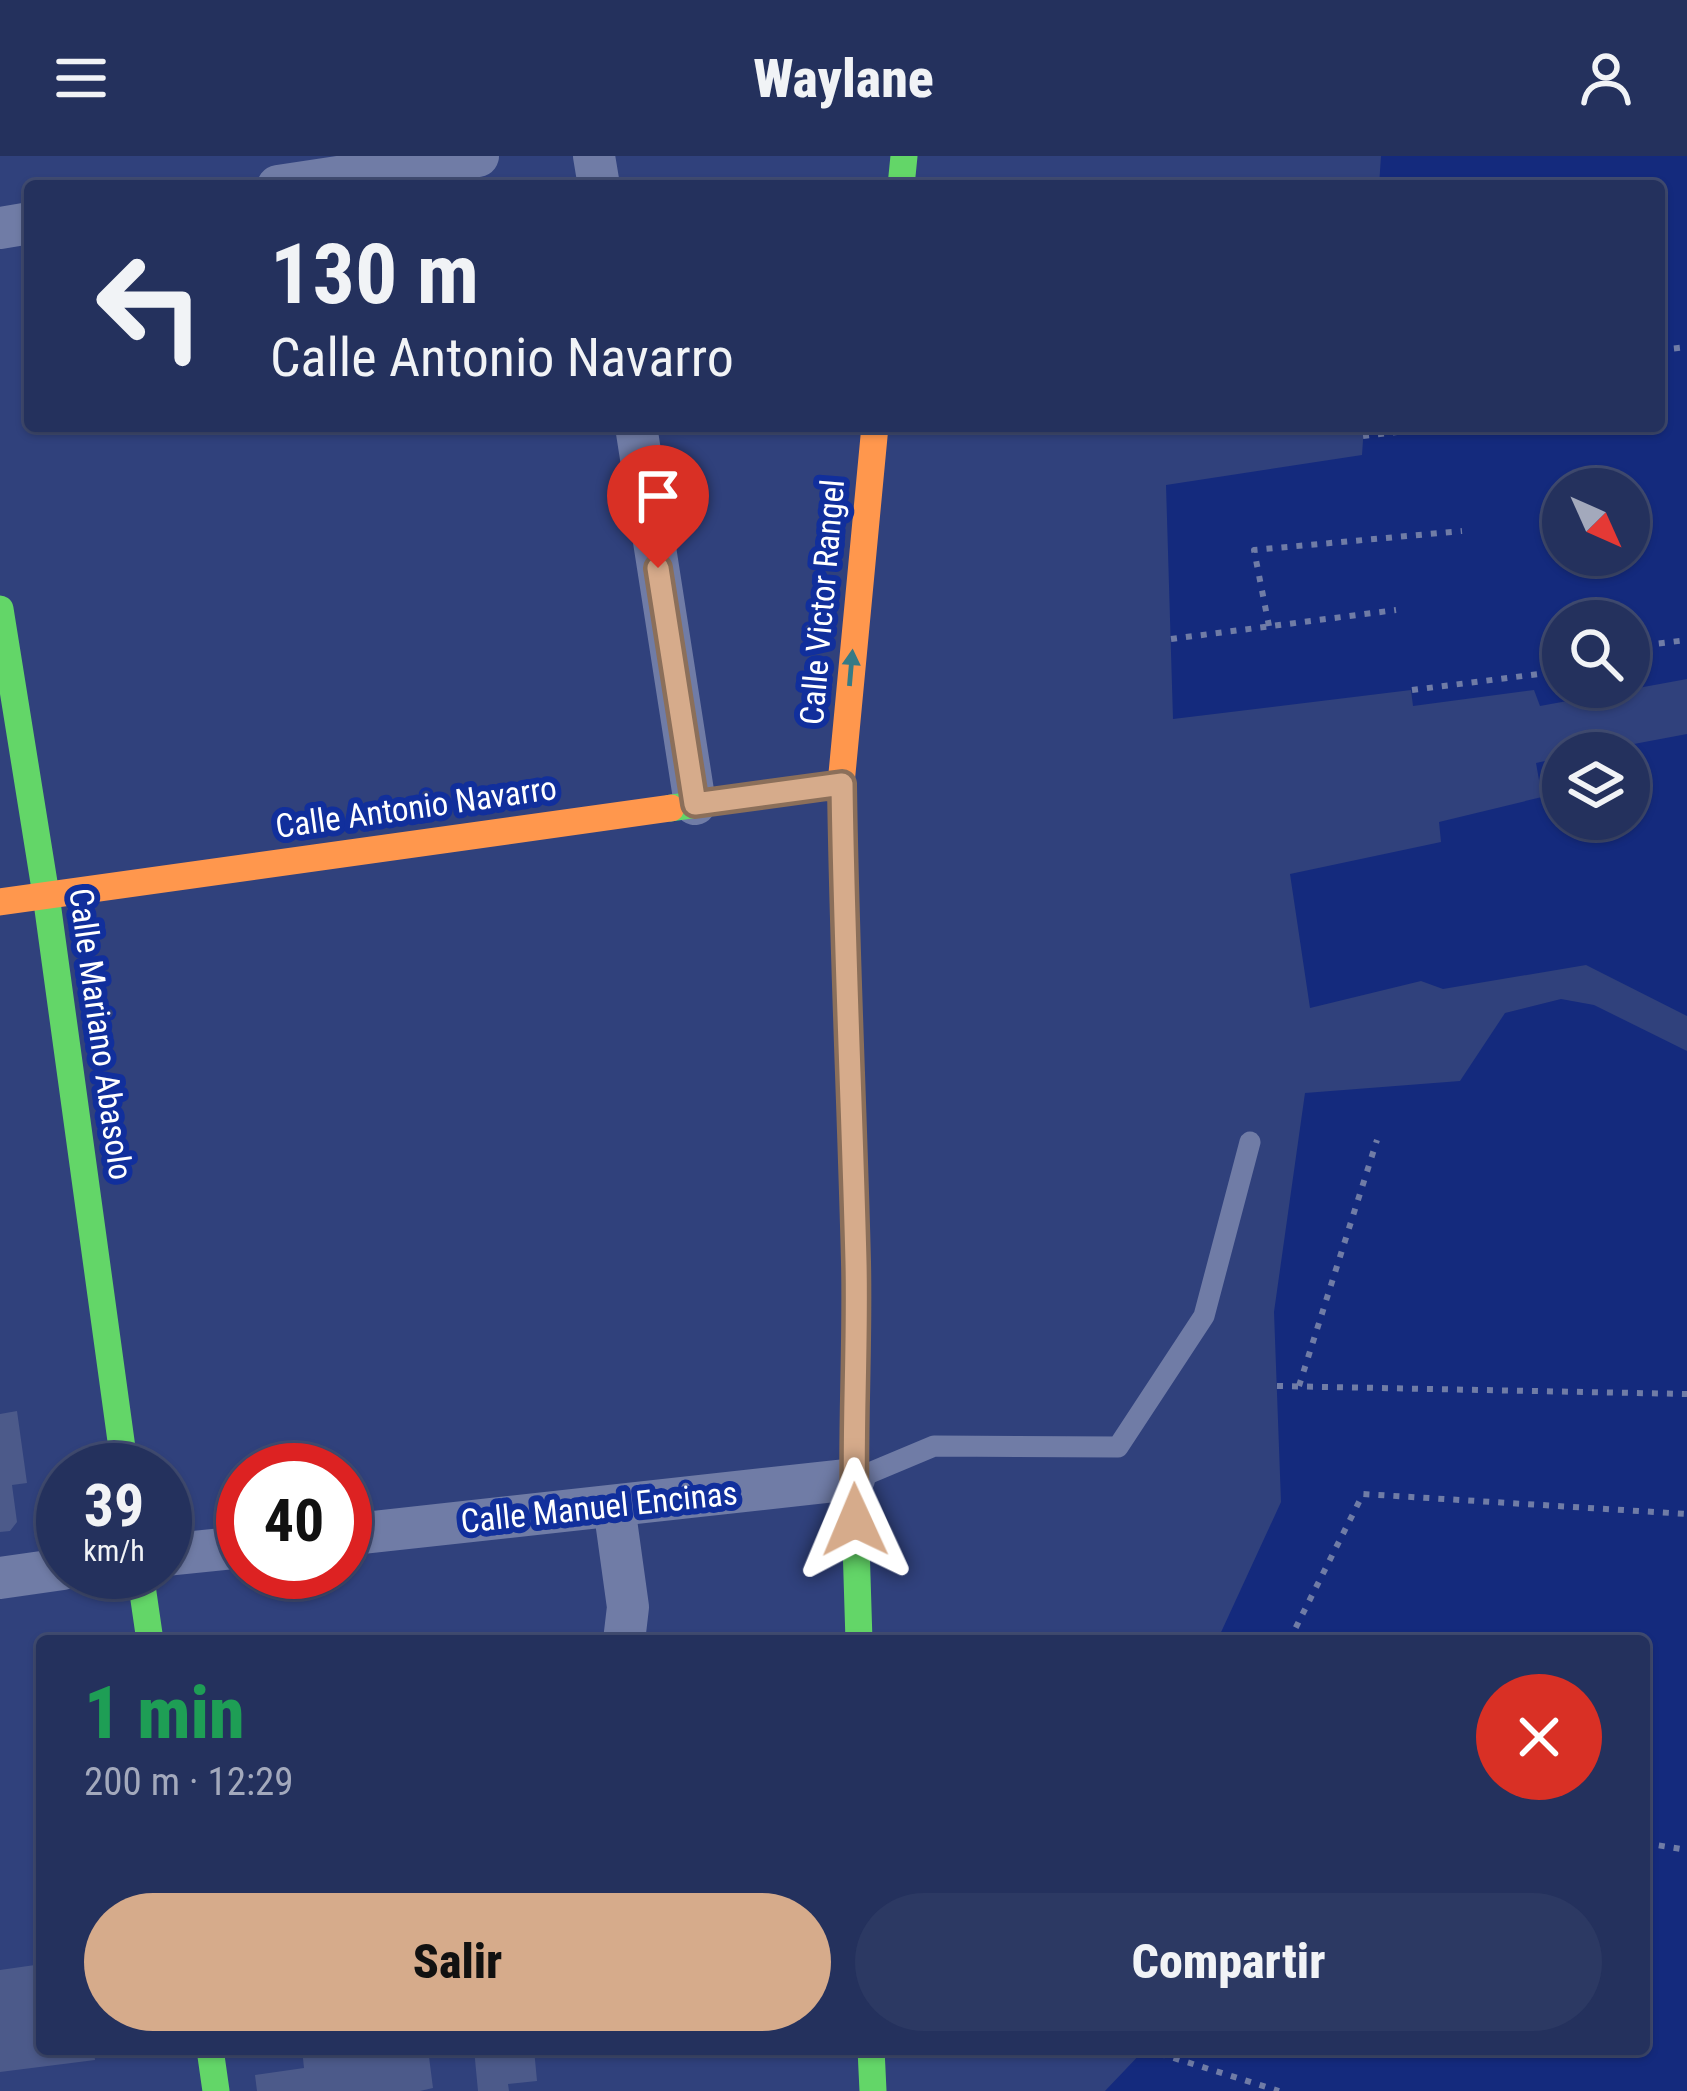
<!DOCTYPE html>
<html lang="es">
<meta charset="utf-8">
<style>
body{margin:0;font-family:"Roboto Condensed",sans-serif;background:#2c3963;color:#f1f3f6;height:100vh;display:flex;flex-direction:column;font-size:45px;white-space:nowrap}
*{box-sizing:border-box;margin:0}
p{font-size:39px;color:#a3a9bc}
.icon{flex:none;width:66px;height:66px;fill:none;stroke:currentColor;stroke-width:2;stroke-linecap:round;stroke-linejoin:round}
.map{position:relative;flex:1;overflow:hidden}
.sheet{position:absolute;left:36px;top:1479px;width:1614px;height:420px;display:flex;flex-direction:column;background:#24315d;border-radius:12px;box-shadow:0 3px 9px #0004,0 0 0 3px #414c72}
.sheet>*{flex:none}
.hud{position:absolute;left:24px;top:24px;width:1641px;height:252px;border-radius:12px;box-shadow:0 3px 9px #0004,0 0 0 3px #414c72;background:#24315d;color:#f1f3f6;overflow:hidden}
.needle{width:78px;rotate:135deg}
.tools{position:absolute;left:1542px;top:312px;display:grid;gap:24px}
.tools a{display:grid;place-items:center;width:108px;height:108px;border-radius:50%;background:#24315d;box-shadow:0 3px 9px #0004,0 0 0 3px #414c72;font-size:60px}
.speed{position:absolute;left:36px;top:1287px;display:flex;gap:24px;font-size:60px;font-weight:700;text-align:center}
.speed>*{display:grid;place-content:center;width:156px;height:156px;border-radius:50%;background:#24315d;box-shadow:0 3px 9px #0004,0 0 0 3px #414c72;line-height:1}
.speed small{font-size:30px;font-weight:400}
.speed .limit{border:18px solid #d22;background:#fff;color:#111}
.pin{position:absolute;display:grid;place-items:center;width:102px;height:102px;color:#fff;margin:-123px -51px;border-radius:50% 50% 50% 0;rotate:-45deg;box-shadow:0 0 12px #0007}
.pin .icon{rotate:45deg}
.me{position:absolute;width:132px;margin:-66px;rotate:359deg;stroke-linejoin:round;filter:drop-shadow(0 0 9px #0008)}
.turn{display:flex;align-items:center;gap:42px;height:252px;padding:0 48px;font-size:54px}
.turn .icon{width:156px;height:156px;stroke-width:2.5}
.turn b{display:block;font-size:84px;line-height:102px}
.round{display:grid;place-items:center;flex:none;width:126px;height:126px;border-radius:63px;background:#2c3963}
.headline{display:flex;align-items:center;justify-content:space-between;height:204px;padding:0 48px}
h1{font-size:72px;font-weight:800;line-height:90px;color:#1e9e55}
.cta{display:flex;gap:24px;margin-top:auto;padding:24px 48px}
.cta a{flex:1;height:138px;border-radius:72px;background:#d6ab8b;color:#111;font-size:48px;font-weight:800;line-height:138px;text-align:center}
.cta a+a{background:#2c3963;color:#f1f3f6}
header{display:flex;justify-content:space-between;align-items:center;height:156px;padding:0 48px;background:#24315d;font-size:54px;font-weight:800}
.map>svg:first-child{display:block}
.water{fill:#142a7d;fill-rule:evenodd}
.building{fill:#4c5a8a}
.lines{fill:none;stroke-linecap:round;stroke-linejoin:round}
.path{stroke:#707ca6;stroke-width:6;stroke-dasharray:6 9;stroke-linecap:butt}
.lane{stroke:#707ca6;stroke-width:21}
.street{stroke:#707ca6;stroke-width:42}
.fast{stroke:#63d668;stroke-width:27}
.slow{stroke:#ff974d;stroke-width:27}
.oneway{fill:#367a85}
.route-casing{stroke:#8b6f5a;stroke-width:30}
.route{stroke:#d6ab8b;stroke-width:21}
.labels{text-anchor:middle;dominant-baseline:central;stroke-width:12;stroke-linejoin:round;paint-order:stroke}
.street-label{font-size:33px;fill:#fff;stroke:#112f9c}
</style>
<header><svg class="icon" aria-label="menu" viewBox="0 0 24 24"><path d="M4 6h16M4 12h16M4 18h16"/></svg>Waylane<svg class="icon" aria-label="person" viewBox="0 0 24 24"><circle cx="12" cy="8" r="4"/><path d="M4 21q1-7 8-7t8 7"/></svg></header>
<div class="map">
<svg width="1687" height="1935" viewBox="0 0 1687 1935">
<rect width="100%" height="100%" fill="#30417c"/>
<g class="water">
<path d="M1381,0H1687V523L1540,550L1534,534L1413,550L1411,534L1173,563L1166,329L1362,299L1364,270H1659V30H1379ZM1563,333H1629V399H1563ZM1563,465H1629V531H1563Z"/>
<path d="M1687,578V860L1586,809L1443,833L1421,825L1310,852L1290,718L1441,686L1439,666L1542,641L1536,607L1563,601V663H1629V597H1586Z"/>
<path d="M1561,843L1594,849L1687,895V1935H1105L1145,1893H1644V1485H1217L1281,1346L1274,1156L1305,937L1460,925L1505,857Z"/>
</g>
<g class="building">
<path d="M17,1255L27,1327L12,1329L17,1366L10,1375L0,1376V1258Z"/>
<path d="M42,1808V1893H94L95,1904L0,1916V1814Z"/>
<path d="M302,1893H428L433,1932L420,1935H257L255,1919L304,1912Z"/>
<path d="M474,1893H534L537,1925L508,1928L509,1935H478Z"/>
</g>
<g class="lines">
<g class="path">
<path d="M1659,194L1687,191"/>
<path d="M1363,280L1449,270"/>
<path d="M1269,470L1254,394L1462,375"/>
<path d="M1171,483L1396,454"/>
<path d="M1629,491L1687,484"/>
<path d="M1412,534L1563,515"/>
<path d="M1277,1230L1687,1238"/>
<path d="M1299,1230L1377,984"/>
<path d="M1289,1485L1363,1338L1687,1358"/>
<path d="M1644,1687L1687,1694"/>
<path d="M1145,1893L1279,1935"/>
</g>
<path class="lane" d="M860,1321L934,1290L1118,1291L1204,1160L1250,986"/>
<g class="street">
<path d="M594,0L599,30"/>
<path d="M278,30L478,0"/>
<path d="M0,72L30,67"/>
<path d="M636,270L695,648"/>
<path d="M614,1350L628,1451L624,1485"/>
<path d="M345,1379L854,1323"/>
<path d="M165,1399L243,1391"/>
<path d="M0,1422L63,1413"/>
</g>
<g class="fast">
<path d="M901,30L904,0"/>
<path d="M0,453L46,739L125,1314"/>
<path d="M671,652L841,628"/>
<path d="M842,660L857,1152L854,1323L859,1485"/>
<path d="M140,1416L150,1485"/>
<path d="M210,1893L216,1935"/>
<path d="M871,1893L873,1935"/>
</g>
<g class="slow">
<path d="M842,660L841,628L875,270"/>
<path d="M0,746L671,652"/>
</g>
</g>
<defs><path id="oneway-solid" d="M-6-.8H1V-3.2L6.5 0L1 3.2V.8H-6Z" transform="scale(3)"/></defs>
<use class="oneway" href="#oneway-solid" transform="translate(851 512) rotate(-85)"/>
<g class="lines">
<defs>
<path id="route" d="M658,412L695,648L842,628C844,788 852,947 856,1106C858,1192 852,1278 855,1364"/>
</defs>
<use href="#route" class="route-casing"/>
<use href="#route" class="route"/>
</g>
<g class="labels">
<g class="street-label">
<text transform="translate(822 446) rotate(-85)">Calle Victor Rangel</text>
<text transform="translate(416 651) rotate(-8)">Calle Antonio Navarro</text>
<text transform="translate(101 878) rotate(82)">Calle Mariano Abasolo</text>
<text transform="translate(599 1351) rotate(-6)">Calle Manuel Encinas</text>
</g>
</g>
</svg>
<div class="tools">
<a><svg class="needle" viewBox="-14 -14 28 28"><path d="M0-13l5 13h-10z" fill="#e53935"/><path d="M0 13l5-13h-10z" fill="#a3a9bc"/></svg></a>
<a><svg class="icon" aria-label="search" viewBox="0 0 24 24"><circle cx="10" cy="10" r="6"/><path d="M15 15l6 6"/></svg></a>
<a><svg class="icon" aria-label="layers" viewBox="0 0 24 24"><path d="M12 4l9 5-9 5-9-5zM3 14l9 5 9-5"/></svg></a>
</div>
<div class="speed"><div>39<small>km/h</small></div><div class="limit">40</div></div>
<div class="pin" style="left:658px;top:412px;background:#d93025"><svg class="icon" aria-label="arrive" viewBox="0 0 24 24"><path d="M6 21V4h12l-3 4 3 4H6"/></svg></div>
<svg class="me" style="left:855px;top:1364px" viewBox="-20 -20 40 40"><path d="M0-17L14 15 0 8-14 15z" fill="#d6ab8b" stroke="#fff" stroke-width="4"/></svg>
<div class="hud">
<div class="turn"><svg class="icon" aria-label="left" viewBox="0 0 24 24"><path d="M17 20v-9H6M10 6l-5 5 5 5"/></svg><div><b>130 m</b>Calle Antonio Navarro</div></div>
</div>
<section class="sheet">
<div class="headline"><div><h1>1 min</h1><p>200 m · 12:29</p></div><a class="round" style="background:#d93025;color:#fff"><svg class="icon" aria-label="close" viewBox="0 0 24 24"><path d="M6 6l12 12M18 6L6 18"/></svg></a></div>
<div class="cta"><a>Salir</a><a>Compartir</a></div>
</section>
</div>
